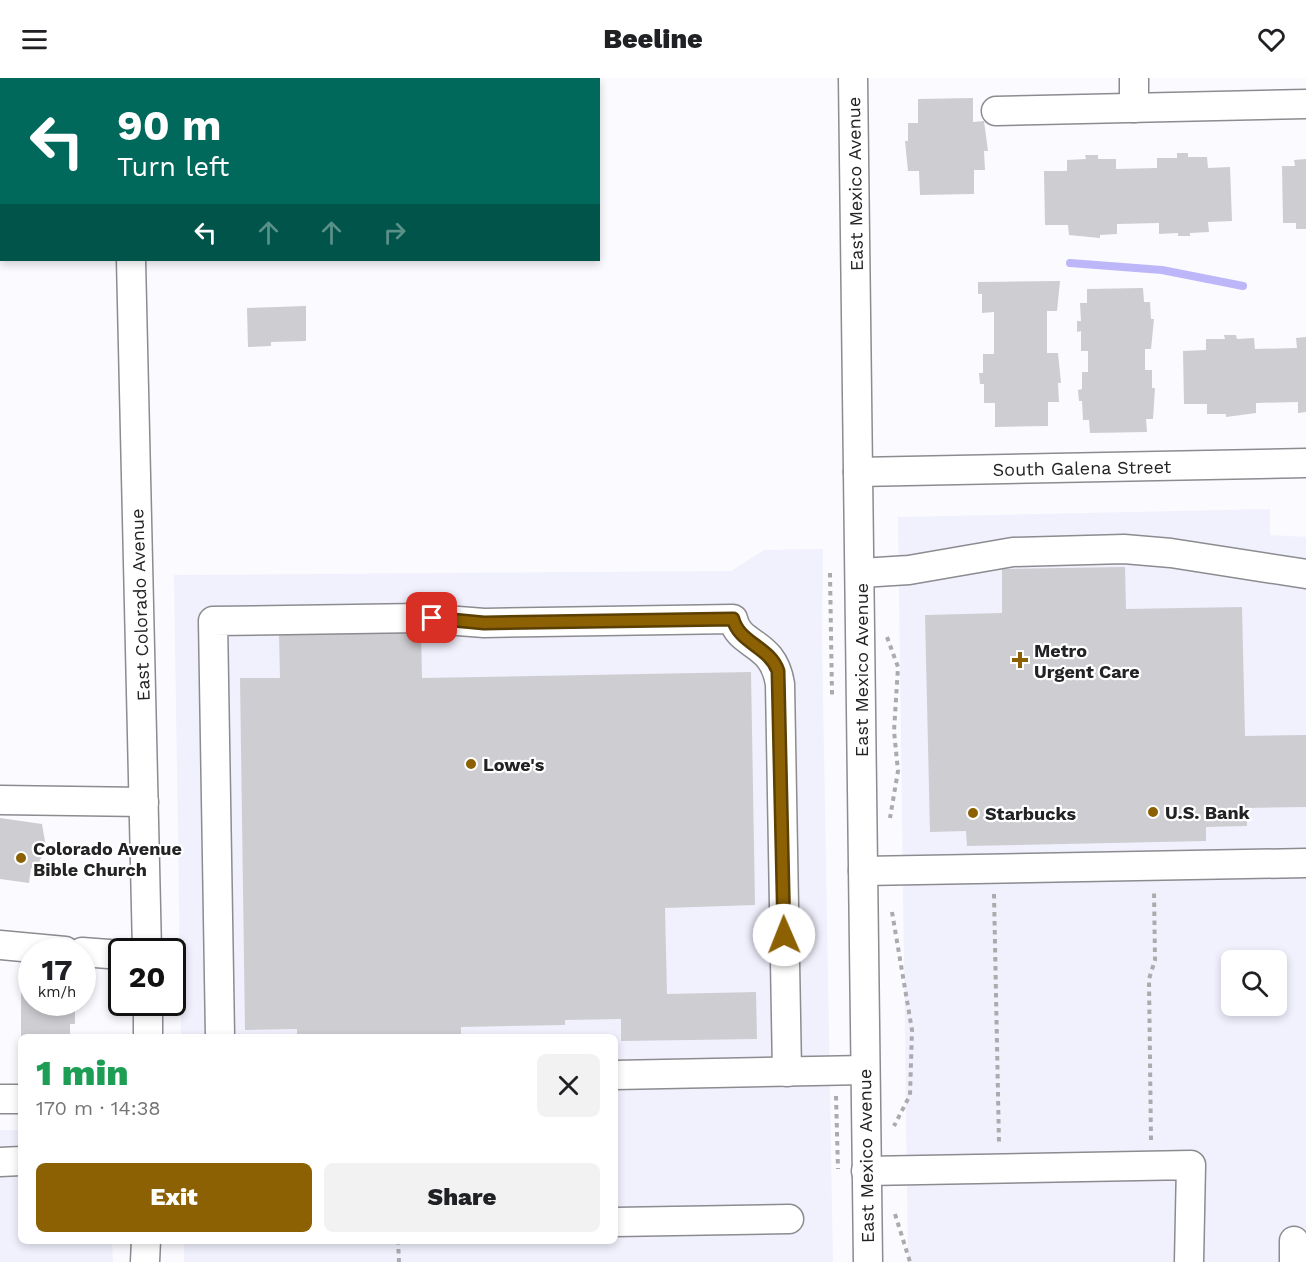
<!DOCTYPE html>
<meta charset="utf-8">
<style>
body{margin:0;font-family:"Work Sans",sans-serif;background:#f2f2f2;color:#202124;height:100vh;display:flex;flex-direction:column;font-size:22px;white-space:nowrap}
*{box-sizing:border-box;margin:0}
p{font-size:20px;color:#757577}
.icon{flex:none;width:33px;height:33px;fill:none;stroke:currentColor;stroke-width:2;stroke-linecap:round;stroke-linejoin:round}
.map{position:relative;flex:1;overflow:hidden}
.panel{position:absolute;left:18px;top:956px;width:600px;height:210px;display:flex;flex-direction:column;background:#fff;border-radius:9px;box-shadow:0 3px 9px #0003}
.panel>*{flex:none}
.guide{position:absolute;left:0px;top:0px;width:600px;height:183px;box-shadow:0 3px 9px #0003;background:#00695c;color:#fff;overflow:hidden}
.tools{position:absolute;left:1221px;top:872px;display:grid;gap:12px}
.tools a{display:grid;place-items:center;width:66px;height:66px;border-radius:9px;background:#fff;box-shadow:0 3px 9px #0003;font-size:30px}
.speed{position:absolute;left:18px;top:860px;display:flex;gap:12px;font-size:30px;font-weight:700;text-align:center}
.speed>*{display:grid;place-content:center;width:78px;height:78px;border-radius:50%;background:#fff;box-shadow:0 3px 9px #0003;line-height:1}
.speed small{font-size:15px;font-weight:400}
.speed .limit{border:3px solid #111;border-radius:9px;background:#fff;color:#111}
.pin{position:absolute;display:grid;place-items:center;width:51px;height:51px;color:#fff;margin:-26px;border-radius:12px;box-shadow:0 3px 9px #0006}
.me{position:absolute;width:66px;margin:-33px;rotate:359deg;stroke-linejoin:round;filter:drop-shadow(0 0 4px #0008)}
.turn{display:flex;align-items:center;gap:21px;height:126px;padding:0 18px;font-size:27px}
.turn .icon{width:78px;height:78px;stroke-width:2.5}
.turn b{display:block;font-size:42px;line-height:51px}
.lanes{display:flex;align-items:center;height:57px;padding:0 18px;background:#0003;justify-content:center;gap:30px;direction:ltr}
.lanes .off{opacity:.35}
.round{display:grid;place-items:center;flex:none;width:63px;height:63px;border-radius:9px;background:#f2f2f2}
.headline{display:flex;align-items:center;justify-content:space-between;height:102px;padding:0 18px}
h1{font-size:36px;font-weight:800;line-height:45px;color:#1e9e55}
.action{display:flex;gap:12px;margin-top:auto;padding:12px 18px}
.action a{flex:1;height:69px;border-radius:9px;background:#8c6104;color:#fff;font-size:24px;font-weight:800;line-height:69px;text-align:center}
.action a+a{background:#f2f2f2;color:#202124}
header{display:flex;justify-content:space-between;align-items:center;height:78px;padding:0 18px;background:#fff;font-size:27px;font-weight:800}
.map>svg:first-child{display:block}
.built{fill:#f1f1fe;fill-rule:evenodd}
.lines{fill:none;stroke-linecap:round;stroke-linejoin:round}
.stream{stroke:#bdb7fa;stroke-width:8}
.building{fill:#cdcdd2}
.minor-casing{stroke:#8b8b90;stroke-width:31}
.path{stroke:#ababae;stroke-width:4;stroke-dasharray:4.5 4.5;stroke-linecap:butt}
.minor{stroke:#fff;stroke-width:28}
.route-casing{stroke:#5b3f03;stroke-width:15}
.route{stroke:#8c6104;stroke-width:10}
.poi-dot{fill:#8c6104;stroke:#fff;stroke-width:2}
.labels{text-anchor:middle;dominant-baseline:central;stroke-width:4.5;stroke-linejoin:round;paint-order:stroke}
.street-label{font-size:18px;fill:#232325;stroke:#fff}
.poi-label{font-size:18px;font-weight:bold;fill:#232325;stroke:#fff;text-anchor:start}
</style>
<header><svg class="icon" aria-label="menu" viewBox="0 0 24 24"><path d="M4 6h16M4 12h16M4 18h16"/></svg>Beeline<svg class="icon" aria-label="heart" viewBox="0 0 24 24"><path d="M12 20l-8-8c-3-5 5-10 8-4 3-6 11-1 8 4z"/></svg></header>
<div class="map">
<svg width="1306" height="1184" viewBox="0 0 1306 1184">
<rect width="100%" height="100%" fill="#fafaff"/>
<g class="built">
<path d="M1270,431V457L1306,459V1184H908L898,439ZM1232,882H1276V927H1232Z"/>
<path d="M823,471L822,560L833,1184H184V1163L615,1162V958H181L174,497L731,493L764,472Z"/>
<path d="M0,1052H21V1162L112,1163L113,1184H0Z"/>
</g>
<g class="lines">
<path class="stream" d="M1070,185L1162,192L1243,208"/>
</g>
<g class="building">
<path d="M973,20V44L984,43L988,73H984L985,92H974V116L920,117L919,93H908L905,63H908V45H918V21Z"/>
<path d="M1177,75H1188V79H1207L1208,90L1230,89L1232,143L1208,144L1209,154L1190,155V158H1178V155L1159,156V145L1117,146V156L1100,157V160L1069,157L1068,147H1045L1044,93H1067V82L1086,81L1085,77H1098V81H1116V91L1157,90V80H1177Z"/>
<path d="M1306,81V151H1296V145H1283L1282,88H1295L1294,82Z"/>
<path d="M1060,203L1057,233H1047V275H1058L1061,305H1058L1059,324H1048V348L995,349V325H984V306H980L979,295H983V276H994V234L982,235V216H978V204Z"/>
<path d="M1143,210L1144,224H1150L1151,241H1154L1151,271H1145V292H1152V310H1155L1153,341H1146L1147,354L1090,355L1089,342H1083L1082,323H1079L1078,312L1082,311V294H1088V273H1081V253L1077,254V243H1081L1080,225H1087V211Z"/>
<path d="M306,228V263L271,264V268L248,269L247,230Z"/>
<path d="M1224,257H1236L1237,261L1254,260L1255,271L1297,270L1296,260L1306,259V334L1298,335V324L1256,325V335L1226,339V336H1207V326H1184L1183,273L1206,272V261H1225Z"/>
<path d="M1125,489L1126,531L1242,529L1245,658L1306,657V729L1247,730V748L1206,749V763L967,768L966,753L930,754L925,537L1002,535V491Z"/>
<path d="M421,554L422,600L751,594L755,827L665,830L667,916L756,914L757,961L621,963V941L565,942V947L461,949V958H297V951L245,952L240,600H280L279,556Z"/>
<path d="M0,740L42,746L46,769L36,791L31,790L29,805L0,801Z"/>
<path d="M21,907H32V924H75V946H70V958H21Z"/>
</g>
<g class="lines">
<defs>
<g id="minor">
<path d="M129,0V2"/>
<path d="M853,0L868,1184"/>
<path d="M1134,0V30"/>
<path d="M996,33L1306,26"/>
<path d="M131,182L147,873"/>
<path d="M858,394L1306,385"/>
<path d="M861,495L909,492L1013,474L1124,471L1171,475L1306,496"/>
<path d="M0,722L144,724"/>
<path d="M863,793L1306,785"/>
<path d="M0,867L65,873"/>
<path d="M82,874L122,877"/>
<path d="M148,958V924"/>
<path d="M220,958L213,543L420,540L484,545L733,541C739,569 773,562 780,606L787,994"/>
<path d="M615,997L865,992"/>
<path d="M0,1021H21"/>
<path d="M0,1084L21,1083"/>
<path d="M866,1093L1191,1087L1189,1184"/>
<path d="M615,1144L789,1141"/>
<path d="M1294,1163V1184"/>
<path d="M145,1184L146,1162"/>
</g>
</defs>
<use href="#minor" class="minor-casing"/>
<g class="path">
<path d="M830,495L832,617"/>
<path d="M887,559L898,589L894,653L898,693L890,740"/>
<path d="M994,816L999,1066"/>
<path d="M892,834L912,952L910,1017L894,1048"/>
<path d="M836,1018L838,1091"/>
<path d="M1151,1062L1149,901L1155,882L1154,812"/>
<path d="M895,1136L910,1184"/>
<path d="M398,1162L399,1184"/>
</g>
<use href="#minor" class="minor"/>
</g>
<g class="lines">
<defs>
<path id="route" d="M432,540L484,545L733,541C739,565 770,569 778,593L784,857"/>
</defs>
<use href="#route" class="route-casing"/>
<use href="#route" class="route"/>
</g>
<g class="poi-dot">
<path d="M1017 573h6v6h6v6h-6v6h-6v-6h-6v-6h6z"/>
<circle cx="471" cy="686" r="6"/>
<circle cx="1153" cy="734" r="6"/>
<circle cx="973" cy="735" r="6"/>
<circle cx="21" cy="780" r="6"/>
</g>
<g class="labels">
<g class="street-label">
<text transform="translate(855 106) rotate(-91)">East Mexico Avenue</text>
<text transform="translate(1082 390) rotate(-1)">South Galena Street</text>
<text transform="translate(140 527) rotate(-92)">East Colorado Avenue</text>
<text transform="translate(861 592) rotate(-90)">East Mexico Avenue</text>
<text transform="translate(866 1078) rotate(-91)">East Mexico Avenue</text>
</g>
<g class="poi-label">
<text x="1034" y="572">Metro<tspan x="1034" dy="21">Urgent Care</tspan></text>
<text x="483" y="686">Lowe's</text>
<text x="1165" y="734">U.S. Bank</text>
<text x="985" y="735">Starbucks</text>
<text x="33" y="770">Colorado Avenue<tspan x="33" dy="21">Bible Church</tspan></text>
</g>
</g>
</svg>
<div class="tools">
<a><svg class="icon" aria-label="search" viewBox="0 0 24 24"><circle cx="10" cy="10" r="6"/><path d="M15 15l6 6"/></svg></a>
</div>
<div class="speed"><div>17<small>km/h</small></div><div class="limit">20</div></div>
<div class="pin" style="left:432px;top:540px;background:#d93025"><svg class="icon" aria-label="arrive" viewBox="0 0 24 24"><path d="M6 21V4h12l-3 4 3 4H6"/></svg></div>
<svg class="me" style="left:784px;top:857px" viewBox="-20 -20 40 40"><circle r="19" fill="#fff"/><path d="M0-13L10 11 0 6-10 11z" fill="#8c6104"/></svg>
<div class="guide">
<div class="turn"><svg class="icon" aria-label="left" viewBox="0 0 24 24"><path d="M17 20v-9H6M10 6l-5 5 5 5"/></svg><div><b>90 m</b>Turn left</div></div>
<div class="lanes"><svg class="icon" aria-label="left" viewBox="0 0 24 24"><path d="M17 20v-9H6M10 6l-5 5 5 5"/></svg><svg class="icon off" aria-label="ahead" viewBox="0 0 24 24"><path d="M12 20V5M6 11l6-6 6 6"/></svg><svg class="icon off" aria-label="ahead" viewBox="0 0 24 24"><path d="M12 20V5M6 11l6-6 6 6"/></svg><svg class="icon off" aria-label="right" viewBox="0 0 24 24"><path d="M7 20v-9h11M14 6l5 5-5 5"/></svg></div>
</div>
<section class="panel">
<div class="headline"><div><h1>1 min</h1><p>170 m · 14:38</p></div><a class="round"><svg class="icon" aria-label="close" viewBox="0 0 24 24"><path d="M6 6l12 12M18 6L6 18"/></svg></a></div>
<div class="action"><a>Exit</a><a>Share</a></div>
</section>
</div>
